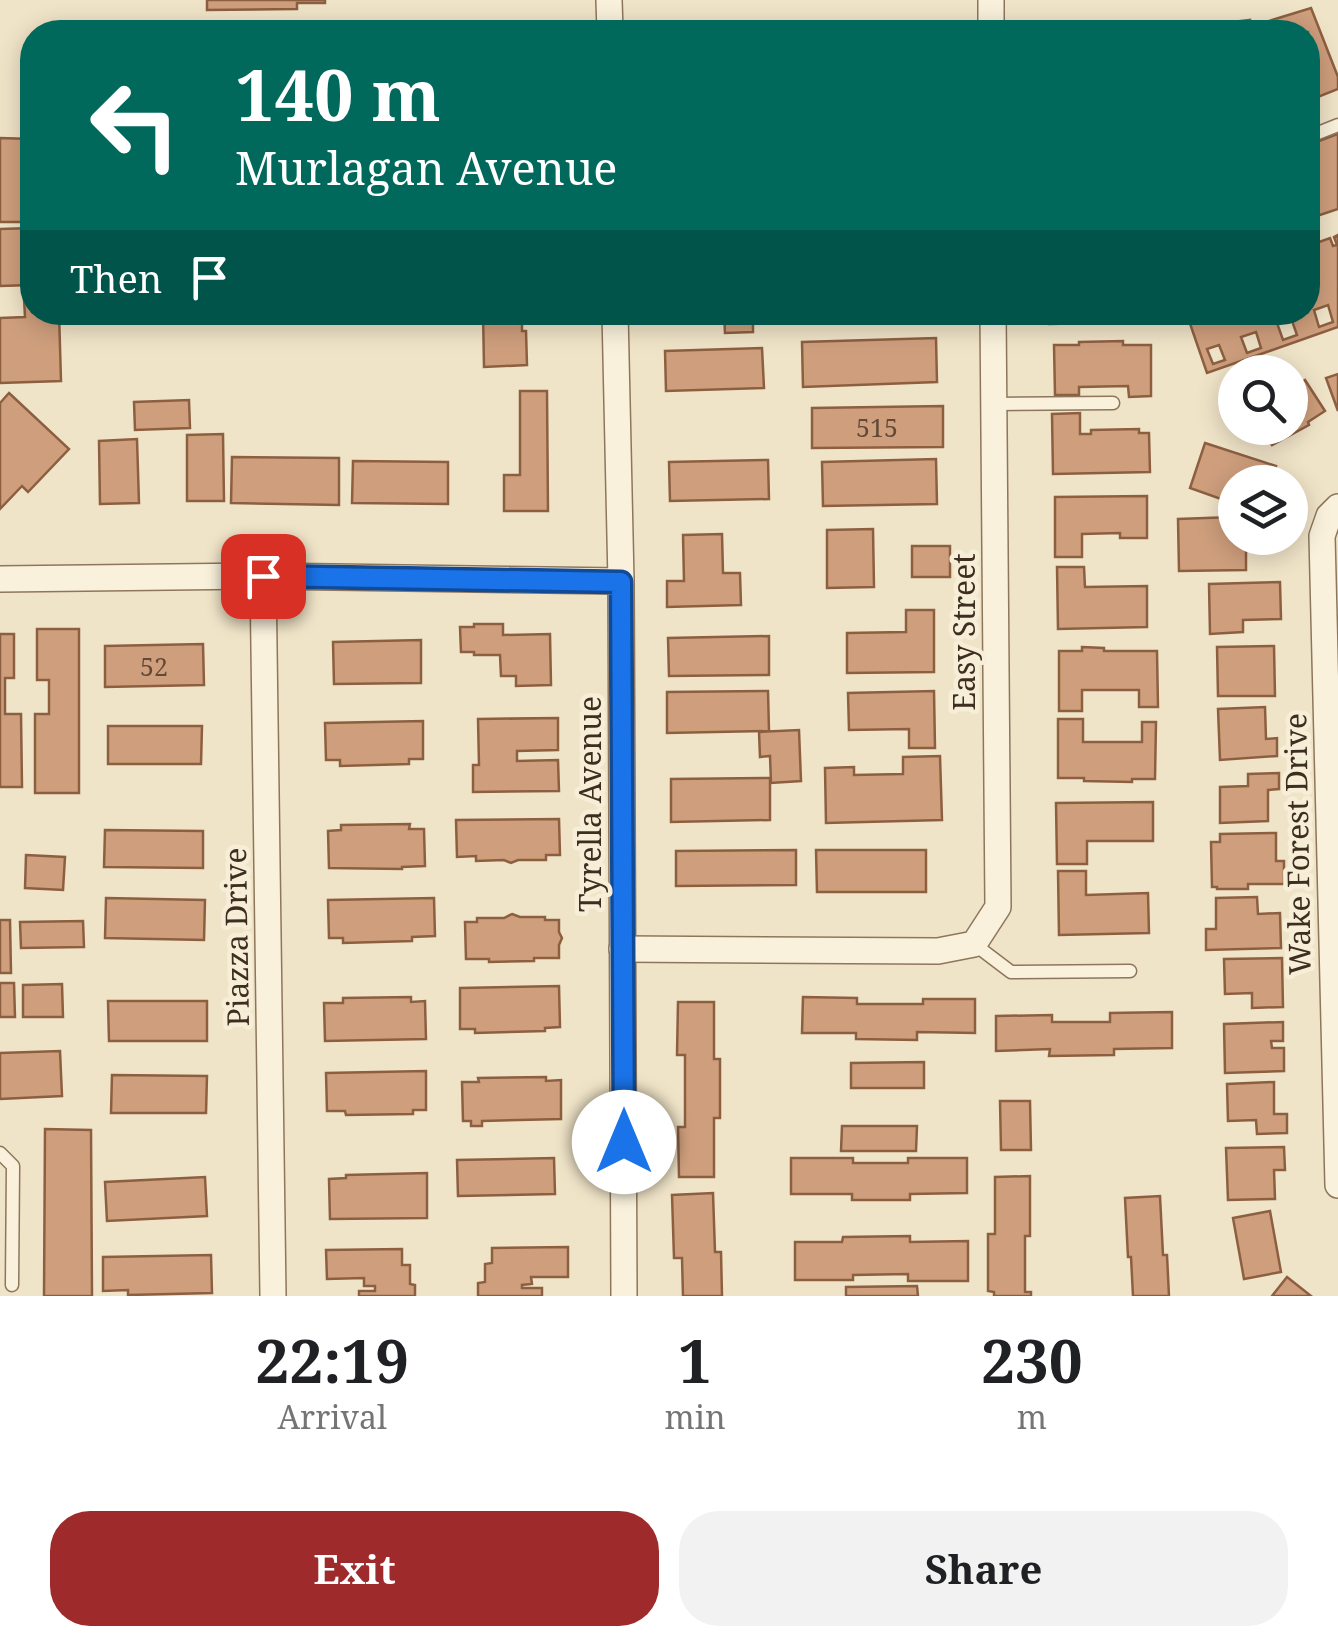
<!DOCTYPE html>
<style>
body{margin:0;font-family:"Noto Serif",serif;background:#f2f2f2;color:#202124;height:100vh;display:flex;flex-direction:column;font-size:38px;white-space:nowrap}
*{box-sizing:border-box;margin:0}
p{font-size:32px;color:#757577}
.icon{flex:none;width:55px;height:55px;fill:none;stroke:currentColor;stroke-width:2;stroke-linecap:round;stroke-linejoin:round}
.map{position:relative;height:1296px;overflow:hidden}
.drawer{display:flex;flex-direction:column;background:#fff;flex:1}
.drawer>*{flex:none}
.hud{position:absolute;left:20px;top:20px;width:1300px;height:305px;border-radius:40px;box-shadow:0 5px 25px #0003;background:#00695c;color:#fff;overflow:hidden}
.controls{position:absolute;left:1218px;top:355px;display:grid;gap:20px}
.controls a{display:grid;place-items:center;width:90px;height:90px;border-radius:50%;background:#fff;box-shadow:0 5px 25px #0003;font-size:50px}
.pin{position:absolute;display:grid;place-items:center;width:85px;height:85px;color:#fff;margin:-42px;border-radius:20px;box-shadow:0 5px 15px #0006}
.me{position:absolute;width:110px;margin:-55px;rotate:0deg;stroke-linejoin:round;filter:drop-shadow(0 0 8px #0008)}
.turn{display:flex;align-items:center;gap:35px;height:210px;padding:0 50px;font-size:45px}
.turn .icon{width:130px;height:130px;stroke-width:2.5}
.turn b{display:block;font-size:70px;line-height:85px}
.then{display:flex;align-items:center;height:95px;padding:0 50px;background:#0003;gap:20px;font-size:38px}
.eta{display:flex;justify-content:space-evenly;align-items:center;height:170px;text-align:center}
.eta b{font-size:60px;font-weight:700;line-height:70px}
.action{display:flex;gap:20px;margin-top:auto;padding:20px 50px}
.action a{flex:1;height:115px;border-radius:40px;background:#9e2a2b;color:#fff;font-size:40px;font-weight:700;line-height:115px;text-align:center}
.action a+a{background:#f2f2f2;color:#202124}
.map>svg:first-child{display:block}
.building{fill:#cf9f7d;stroke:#8d5f41;stroke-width:2.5;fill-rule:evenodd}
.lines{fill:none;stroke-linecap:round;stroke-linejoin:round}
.service-casing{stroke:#8d765c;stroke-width:15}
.minor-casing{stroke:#8d765c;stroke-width:28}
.service{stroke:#faf1dc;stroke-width:12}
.minor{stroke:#faf1dc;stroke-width:25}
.route-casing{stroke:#114b97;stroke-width:25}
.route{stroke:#1a73e8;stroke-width:18}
.labels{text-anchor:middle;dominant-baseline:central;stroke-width:9;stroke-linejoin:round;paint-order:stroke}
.number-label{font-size:25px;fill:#624a37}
.street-label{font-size:30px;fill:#3d2e20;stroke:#f7eed8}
</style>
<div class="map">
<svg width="1338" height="1296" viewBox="0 0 1338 1296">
<rect width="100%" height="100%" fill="#f0e4c8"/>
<g class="building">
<path d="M207,0H325V3H297V9L207,10Z"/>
<path d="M1311,8L1338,77V89L1308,101V32H1258L1256,25Z"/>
<path d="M1250,20V32H1189V27Z"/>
<path d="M1338,134V209L1308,219V145Z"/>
<path d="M0,138L32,139V222H0Z"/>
<path d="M31,228L30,285L0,286V229Z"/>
<path d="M1338,235V327L1207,373L1186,312H1308V246L1330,238L1333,246L1337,245L1334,237ZM1328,305L1333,322L1319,327L1314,310ZM1291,318L1297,335L1283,340L1277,323ZM1256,332L1261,348L1247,353L1241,337ZM1219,345L1225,360L1213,364L1207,349Z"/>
<path d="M24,298H32V312H59L61,381L0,383V318L25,317Z"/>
<path d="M483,312H522V331H526L527,365L484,367Z"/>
<path d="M724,312H753V332L725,333Z"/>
<path d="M1049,312H1097V323L1049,324Z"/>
<path d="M936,338L937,382L803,387L802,342Z"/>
<path d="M1123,341V345H1151V396L1129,397L1128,386L1079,387V395H1055L1054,345H1079V342Z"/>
<path d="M762,348L764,388L666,391L665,351Z"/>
<path d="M1338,374V411L1326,378Z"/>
<path d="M1305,380L1325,411L1308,422L1309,425L1272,445L1261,428H1290V390Z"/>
<path d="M520,391H547L548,511H504V475H520Z"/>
<path d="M9,393L69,449L28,492L22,486L0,509V403Z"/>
<path d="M189,400L190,428L135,430L134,402Z"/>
<path d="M943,406V447L812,448V408Z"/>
<path d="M1080,413V434H1091V430L1139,429V433H1149L1150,472L1053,474L1052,414Z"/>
<path d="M223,434L224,501H187V435Z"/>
<path d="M137,439L139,503L100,504L99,441Z"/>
<path d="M1205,443L1276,466L1270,482L1258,480L1257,482H1235V504L1190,488Z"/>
<path d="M232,457L339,458V505L231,503Z"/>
<path d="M936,459L937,504L823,506L822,462Z"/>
<path d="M768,460L769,499L670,501L669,462Z"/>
<path d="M353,461L448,462V504L352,503Z"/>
<path d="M1147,496V538H1120V533L1082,534V557H1055V497Z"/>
<path d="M1233,517L1235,538H1246V570L1179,571L1178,519Z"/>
<path d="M873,529L874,587L827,588V530Z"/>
<path d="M722,534L723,573H740L741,605L667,607V581H684L683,535Z"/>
<rect x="912" y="546" width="38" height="31"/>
<path d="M1057,567H1084L1085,587L1147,586V627L1058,629Z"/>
<path d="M1280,582L1281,619L1243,620V632L1210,634L1209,584Z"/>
<path d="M906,610H934V672L847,673V633L906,632Z"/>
<path d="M474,624H503V635L550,634L551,685L516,686V676H501L500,655H474V652H461L460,627H474Z"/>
<path d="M37,629H79V793H35V714H49V680H37Z"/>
<path d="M0,634H14V678H5V714H21L22,787H0Z"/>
<path d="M769,636V675L669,676L668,638Z"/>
<path d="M421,640V683L334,684L333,642Z"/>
<path d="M203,644L204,685L105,687V646Z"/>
<path d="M1274,646L1275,696H1218L1217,647Z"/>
<path d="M1082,647L1104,648V651H1157L1158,707H1139V690H1082V711H1059V651H1082Z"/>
<path d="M768,691L769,731L667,733V692Z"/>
<path d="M934,691L935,748H909V729L849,730L848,693Z"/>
<path d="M1265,707L1266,739L1277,738V756L1220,760L1218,709Z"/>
<path d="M558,718V750L517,751V761L558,760L559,791L473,792V765H479L478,719Z"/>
<path d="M1058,719H1083V742H1142V722H1156L1155,779H1132V782L1084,781V778H1058Z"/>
<path d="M423,721V759H409V764L340,766V760H326L325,723Z"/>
<path d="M108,726H202L201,764H108Z"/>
<path d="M799,730L801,781L771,783L770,756L760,757L759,732Z"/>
<path d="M940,756L942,820L826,823L825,768L854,767V775L903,774V757Z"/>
<path d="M1279,773V789L1268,790V821L1220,823V787L1248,786V774Z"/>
<path d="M770,778V820L671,822V779Z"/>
<path d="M1153,802V841H1087V864H1057L1056,803Z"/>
<path d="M559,819L560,855H546V860H518L511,863L504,860L476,861V856L457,857L456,820Z"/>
<path d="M410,824L409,829H424L425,866L402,867V869L329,868L328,831L341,830V825Z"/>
<path d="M105,830L203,831V868L104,867Z"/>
<path d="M1276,833V861H1284V884H1248V889H1217V887H1212L1211,842H1220V834Z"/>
<path d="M796,850V885L676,886V851Z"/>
<path d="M816,850H926V892H817Z"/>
<path d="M26,855L65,857L63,890L25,888Z"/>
<path d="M1058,871H1086V895L1148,893L1149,933L1059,935Z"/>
<path d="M1257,897L1258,914L1280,913L1281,948L1206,950V929H1216V898Z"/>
<path d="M106,898L205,900L204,940L105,938Z"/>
<path d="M434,898L435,936L412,937V941L343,943V938H329L328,900Z"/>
<path d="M512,914L520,917H545V920H559V932L562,938L559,945V958H534V961L489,962V959H466L465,922H477V918H504Z"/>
<path d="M0,920H10L11,973H0Z"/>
<path d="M83,921L84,947L21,948L20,922Z"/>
<path d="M1282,958L1283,1007L1252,1008V993L1225,994L1224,959Z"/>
<path d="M0,983H14L15,1017H0Z"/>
<path d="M62,984L63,1017H23V985Z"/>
<path d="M559,986L560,1027L545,1028V1031L475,1033V1029H460V988Z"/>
<path d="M411,997V1002L425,1001L426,1039L325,1041L324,1003H343V998Z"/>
<path d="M803,997L857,998V1004H923V999H975V1033L917,1032V1040L856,1039V1033H802Z"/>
<path d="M108,1001H207V1041H109Z"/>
<path d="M678,1002H714V1059H720V1118H714V1177H679L678,1127H685V1055H677Z"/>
<path d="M1172,1012V1048L1114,1049V1055L1049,1056L1050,1049L996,1051V1016L1052,1015V1022H1110V1013Z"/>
<path d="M1283,1022V1041H1271L1272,1048H1284V1071L1225,1073L1224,1024Z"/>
<path d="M60,1051L62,1096L0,1099V1053Z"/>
<path d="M924,1062V1088H851V1063Z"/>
<path d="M426,1071V1110H413V1114L346,1115L345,1111H327L326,1073Z"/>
<path d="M112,1075L207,1076L206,1113H111Z"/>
<path d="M546,1077V1081L561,1080V1119L482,1121V1126H471V1121H463L462,1082H479L478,1078Z"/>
<path d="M1274,1082V1114H1287V1133L1257,1134L1256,1120L1228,1121L1227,1084Z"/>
<path d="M1000,1101H1030L1031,1150H1001Z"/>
<path d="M842,1126H917L916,1151H841Z"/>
<path d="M45,1129L91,1130L92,1296H44Z"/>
<path d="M1284,1147L1285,1170H1274L1275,1199L1228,1200L1226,1148Z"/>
<path d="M554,1158L555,1194L458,1196L457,1160Z"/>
<path d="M791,1158H853V1163H908V1158H967V1193L910,1194V1200H852V1194H791Z"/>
<path d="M427,1173V1218L330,1219L329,1179L346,1178V1175Z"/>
<path d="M1030,1176V1236H1025V1292H1031V1296H994V1292L988,1291V1234H995V1177Z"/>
<path d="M205,1177L207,1216L107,1221L105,1182Z"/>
<path d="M713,1193L715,1252H721L722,1296H683L682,1258H674L672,1195Z"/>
<path d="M1160,1196L1163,1255H1167L1169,1296H1133L1131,1257H1128L1125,1198Z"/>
<path d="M1270,1211L1281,1272L1244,1279L1233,1218Z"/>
<path d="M910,1236V1242L968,1241V1281H908V1274L853,1275V1280H795V1242H842L843,1237Z"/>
<path d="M568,1247V1277H531L532,1284L522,1285V1288H542V1296H478V1283L485,1282V1264L492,1263V1248Z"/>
<path d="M402,1249V1265H410V1284L415,1285V1296H359V1291H375V1286H364V1278L327,1279L326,1250Z"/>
<path d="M211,1255L212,1293L128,1295V1290L103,1291V1257Z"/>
<path d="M1287,1277L1311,1296H1272Z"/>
<path d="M917,1286L918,1296H846V1287Z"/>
</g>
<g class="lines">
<defs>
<g id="service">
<path d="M1308,137L1338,125"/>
<path d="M994,404L1113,403"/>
<path d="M974,944L1011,972L1130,971"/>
<path d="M0,1153L13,1166L12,1285"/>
</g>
<g id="minor">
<path d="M609,0L610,32"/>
<path d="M991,32V0"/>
<path d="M615,312L621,581L624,1296"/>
<path d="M1338,507L1329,516L1322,536L1338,1185"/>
<path d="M263,576L273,1296"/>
<path d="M0,579L263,576L621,581"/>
<path d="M622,949L938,951L974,944L998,907L993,312"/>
</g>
</defs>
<use href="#service" class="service-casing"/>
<use href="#minor" class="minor-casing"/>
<use href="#service" class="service"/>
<use href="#minor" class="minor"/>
</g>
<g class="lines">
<defs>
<path id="route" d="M263,576L621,582L624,1142"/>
</defs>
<use href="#route" class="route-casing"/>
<use href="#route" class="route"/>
</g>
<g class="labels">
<g class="number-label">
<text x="877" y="427">515</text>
<text x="154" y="666">52</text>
</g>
<g class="street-label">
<text transform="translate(963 632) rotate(-90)">Easy Street</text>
<text transform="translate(589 804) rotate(-90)">Tyrella Avenue</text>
<text transform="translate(1297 844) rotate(-91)">Wake Forest Drive</text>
<text transform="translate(236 937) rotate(-91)">Piazza Drive</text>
</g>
</g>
</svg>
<div class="controls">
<a><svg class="icon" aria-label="search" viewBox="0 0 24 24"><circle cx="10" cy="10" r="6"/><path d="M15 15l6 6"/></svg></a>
<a><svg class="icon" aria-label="layers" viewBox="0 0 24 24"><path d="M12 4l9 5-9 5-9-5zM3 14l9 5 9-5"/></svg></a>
</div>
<div class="pin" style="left:263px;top:576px;background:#d93025"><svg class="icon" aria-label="arrive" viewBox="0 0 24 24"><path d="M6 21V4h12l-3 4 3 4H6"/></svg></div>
<svg class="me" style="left:624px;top:1142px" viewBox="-20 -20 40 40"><circle r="19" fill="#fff"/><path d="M0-13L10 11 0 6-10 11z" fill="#1a73e8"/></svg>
<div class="hud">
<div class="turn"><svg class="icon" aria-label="left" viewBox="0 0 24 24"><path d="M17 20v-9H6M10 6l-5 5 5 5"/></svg><div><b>140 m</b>Murlagan Avenue</div></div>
<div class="then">Then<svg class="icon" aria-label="arrive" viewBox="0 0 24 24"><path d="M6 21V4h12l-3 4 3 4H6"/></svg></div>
</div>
</div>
<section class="drawer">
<div class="eta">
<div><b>22:19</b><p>Arrival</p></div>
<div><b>1</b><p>min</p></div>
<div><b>230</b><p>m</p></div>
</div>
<div class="action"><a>Exit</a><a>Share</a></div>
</section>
